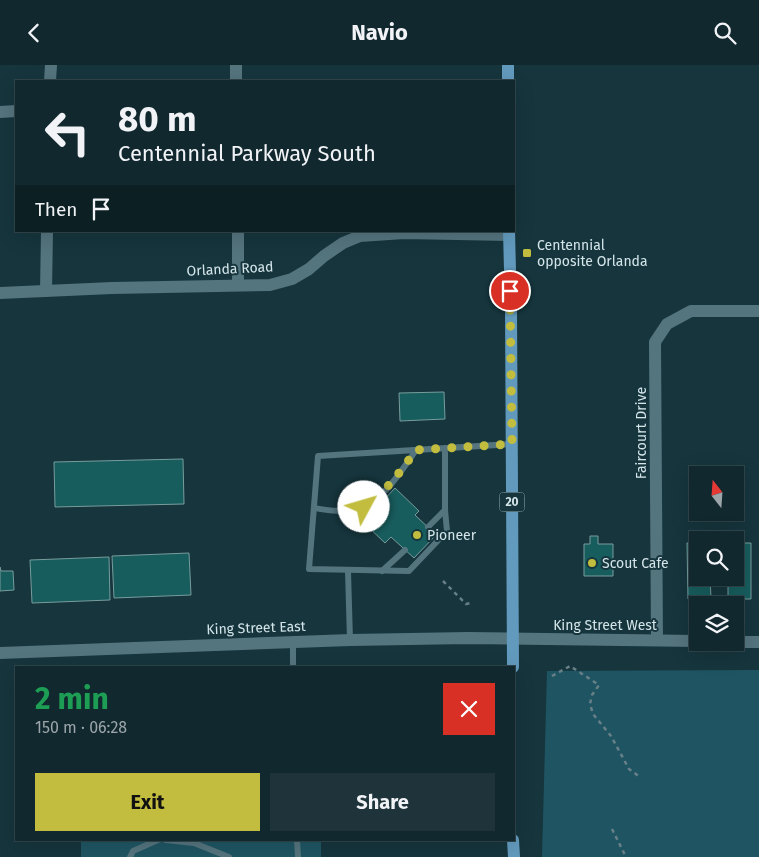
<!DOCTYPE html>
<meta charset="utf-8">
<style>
body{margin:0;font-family:"Fira Sans",sans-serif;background:#1e343a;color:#f1f3f6;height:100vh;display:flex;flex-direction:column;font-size:19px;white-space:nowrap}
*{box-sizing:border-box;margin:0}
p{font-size:16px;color:#9ca6aa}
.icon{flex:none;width:28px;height:28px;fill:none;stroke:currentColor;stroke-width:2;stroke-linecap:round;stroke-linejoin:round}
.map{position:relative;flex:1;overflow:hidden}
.panel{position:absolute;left:15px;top:601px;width:500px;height:175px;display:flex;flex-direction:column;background:#10282e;border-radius:0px;box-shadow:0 5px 20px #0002,0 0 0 1px #30444a}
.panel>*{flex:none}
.top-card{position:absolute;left:15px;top:15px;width:500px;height:152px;border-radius:0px;box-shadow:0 5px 20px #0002,0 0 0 1px #30444a;background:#10282e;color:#f1f3f6;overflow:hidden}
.needle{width:32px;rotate:343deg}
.fabs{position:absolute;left:689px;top:401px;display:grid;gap:10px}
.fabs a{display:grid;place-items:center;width:55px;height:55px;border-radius:0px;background:#10282e;box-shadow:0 5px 20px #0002,0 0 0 1px #30444a;font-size:25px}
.pin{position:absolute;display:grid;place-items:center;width:42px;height:42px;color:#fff;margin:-21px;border:2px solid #fff;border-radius:50%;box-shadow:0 1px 5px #0007}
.me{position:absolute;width:55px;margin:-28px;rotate:51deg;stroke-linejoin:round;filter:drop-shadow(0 0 4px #0008)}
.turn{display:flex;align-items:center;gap:18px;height:105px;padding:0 20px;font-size:22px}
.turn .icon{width:65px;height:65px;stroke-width:2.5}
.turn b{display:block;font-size:35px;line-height:42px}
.then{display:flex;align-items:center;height:48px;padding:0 20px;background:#0003;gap:10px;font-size:19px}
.round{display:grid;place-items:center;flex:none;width:52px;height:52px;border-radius:0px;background:#1e343a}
.overview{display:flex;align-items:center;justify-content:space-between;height:85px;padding:0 20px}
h1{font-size:30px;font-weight:700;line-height:38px;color:#1e9e55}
.button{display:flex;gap:10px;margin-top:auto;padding:10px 20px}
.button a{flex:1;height:58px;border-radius:0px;background:#c2bd3f;color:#111;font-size:20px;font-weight:700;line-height:58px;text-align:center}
.button a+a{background:#1e343a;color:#f1f3f6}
header{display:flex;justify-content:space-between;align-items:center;height:65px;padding:0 20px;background:#10282e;font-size:22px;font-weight:700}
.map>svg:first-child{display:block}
.green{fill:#1f5563}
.building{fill:#185d5e;stroke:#789c9c}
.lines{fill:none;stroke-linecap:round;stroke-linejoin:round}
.path{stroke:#678087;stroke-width:2.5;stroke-dasharray:4 4;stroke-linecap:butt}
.service{stroke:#54747e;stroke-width:6}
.minor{stroke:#54747e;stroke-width:12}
.secondary{stroke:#54747e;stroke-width:12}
.primary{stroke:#629abd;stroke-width:12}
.route{stroke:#c2bd3f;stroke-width:9;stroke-dasharray:0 16.2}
.poi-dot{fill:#c2bd3f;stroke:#16353d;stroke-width:2}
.labels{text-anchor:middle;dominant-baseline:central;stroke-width:4;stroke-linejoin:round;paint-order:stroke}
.shield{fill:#16353d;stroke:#9bb0b6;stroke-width:1}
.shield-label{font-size:12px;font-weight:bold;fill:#d4e5ea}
.poi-label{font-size:14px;fill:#d4e5ea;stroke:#16353d;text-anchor:start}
.street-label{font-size:14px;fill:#d4e5ea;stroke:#16353d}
</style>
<header><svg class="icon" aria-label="back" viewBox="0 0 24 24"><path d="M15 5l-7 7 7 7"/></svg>Navio<svg class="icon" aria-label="search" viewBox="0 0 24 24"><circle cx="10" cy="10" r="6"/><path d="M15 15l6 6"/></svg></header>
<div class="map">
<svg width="759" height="792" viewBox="0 0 759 792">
<rect width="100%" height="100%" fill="#16353d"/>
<g class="green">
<path d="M759,605V792H542L547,606Z"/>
<rect x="81" y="775" width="240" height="17"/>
</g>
<g class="building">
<path d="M444,327L445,354L400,356L399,328Z"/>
<path d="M183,394L184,439L55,442L54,397Z"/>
<path d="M395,423L419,446L415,450L436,470L414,493L391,472L385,478L363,457Z"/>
<path d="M590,471H598V479H613V511H584V479H590Z"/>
<path d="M687,478H698V512H710L711,533L688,534Z"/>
<path d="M735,478H751V534H728V512H735Z"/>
<path d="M189,488L191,530L114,533L112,491Z"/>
<path d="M109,492L110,535L32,538L30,495Z"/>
<path d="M0,502L1,506H13L14,525L0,526Z"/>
</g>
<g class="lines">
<g class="path">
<path d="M443,516L466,539L471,538"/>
<path d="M552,611L570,601L599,620L592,630L590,639L593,649L611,671L629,704L640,712"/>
<path d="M612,764L626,792"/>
</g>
<g class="service">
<path d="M445,383V445L447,466L409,506L309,504L318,391L512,379"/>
<path d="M314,443C327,445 344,448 357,444C382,438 402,405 416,385"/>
<path d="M428,462L445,445"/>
<path d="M348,506L350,575"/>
<path d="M382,506L405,485"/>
<path d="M293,577V602"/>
<path d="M166,775L194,778L229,792"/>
<path d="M297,775L298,792"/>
<path d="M130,792L133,786L158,775"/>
</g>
<g class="minor">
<path d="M236,0V16"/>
<path d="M50,16L51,0"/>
<path d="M0,47L16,46"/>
<path d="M238,166V220"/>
<path d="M46,226L47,166"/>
<path d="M0,228L112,223L270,220L292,214L309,204L324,191L343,178L360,171L404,168L509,170"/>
<path d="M657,575L655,277L667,259L691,246H759"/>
</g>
<g class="secondary">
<path d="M735,577H759"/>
<path d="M0,588L350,575L468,573L698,576"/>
</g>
<g class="primary">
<path d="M508,0V16"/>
<path d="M509,166L511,245L513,602"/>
<path d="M513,775L514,792"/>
</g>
</g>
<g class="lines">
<path class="route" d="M364,442C386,427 401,406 416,385L512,379L510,226"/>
</g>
<g class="poi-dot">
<rect x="522" y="183" width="10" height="10" rx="2.5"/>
<circle cx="417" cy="470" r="5"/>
<circle cx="592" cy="498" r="5"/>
</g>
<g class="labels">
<rect class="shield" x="499.5" y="427.5" width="25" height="19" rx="4"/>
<g class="shield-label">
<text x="512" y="437">20</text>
</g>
<g class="poi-label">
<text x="537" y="180">Centennial<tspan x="537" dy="16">opposite Orlanda</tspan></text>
<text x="427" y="470">Pioneer</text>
<text x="602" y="498">Scout Cafe</text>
</g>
<g class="street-label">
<text transform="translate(230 204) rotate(-3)">Orlanda Road</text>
<text transform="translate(641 368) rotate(-90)">Faircourt Drive</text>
<text x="605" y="560">King Street West</text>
<text transform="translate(256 563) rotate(-2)">King Street East</text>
</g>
</g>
</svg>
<div class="fabs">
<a><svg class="needle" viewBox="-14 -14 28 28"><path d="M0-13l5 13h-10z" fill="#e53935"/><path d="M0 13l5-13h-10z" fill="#9ca6aa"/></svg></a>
<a><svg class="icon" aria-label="search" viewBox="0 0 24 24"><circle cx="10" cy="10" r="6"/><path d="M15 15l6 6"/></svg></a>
<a><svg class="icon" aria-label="layers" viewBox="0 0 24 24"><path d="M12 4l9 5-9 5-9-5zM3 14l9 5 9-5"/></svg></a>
</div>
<div class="pin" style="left:510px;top:226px;background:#d93025"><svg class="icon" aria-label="arrive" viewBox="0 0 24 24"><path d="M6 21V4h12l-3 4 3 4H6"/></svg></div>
<svg class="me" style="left:364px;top:442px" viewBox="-20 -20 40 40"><circle r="19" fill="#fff"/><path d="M0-13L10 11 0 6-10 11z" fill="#c2bd3f"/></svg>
<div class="top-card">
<div class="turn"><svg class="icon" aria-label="left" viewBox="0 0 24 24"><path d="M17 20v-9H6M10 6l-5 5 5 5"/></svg><div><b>80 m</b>Centennial Parkway South</div></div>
<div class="then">Then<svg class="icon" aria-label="arrive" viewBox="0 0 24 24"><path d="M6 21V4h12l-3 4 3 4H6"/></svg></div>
</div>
<section class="panel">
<div class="overview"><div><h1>2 min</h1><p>150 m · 06:28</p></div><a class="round" style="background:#d93025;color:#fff"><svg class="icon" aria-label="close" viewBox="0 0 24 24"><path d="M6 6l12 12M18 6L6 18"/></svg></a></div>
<div class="button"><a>Exit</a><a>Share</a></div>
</section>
</div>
